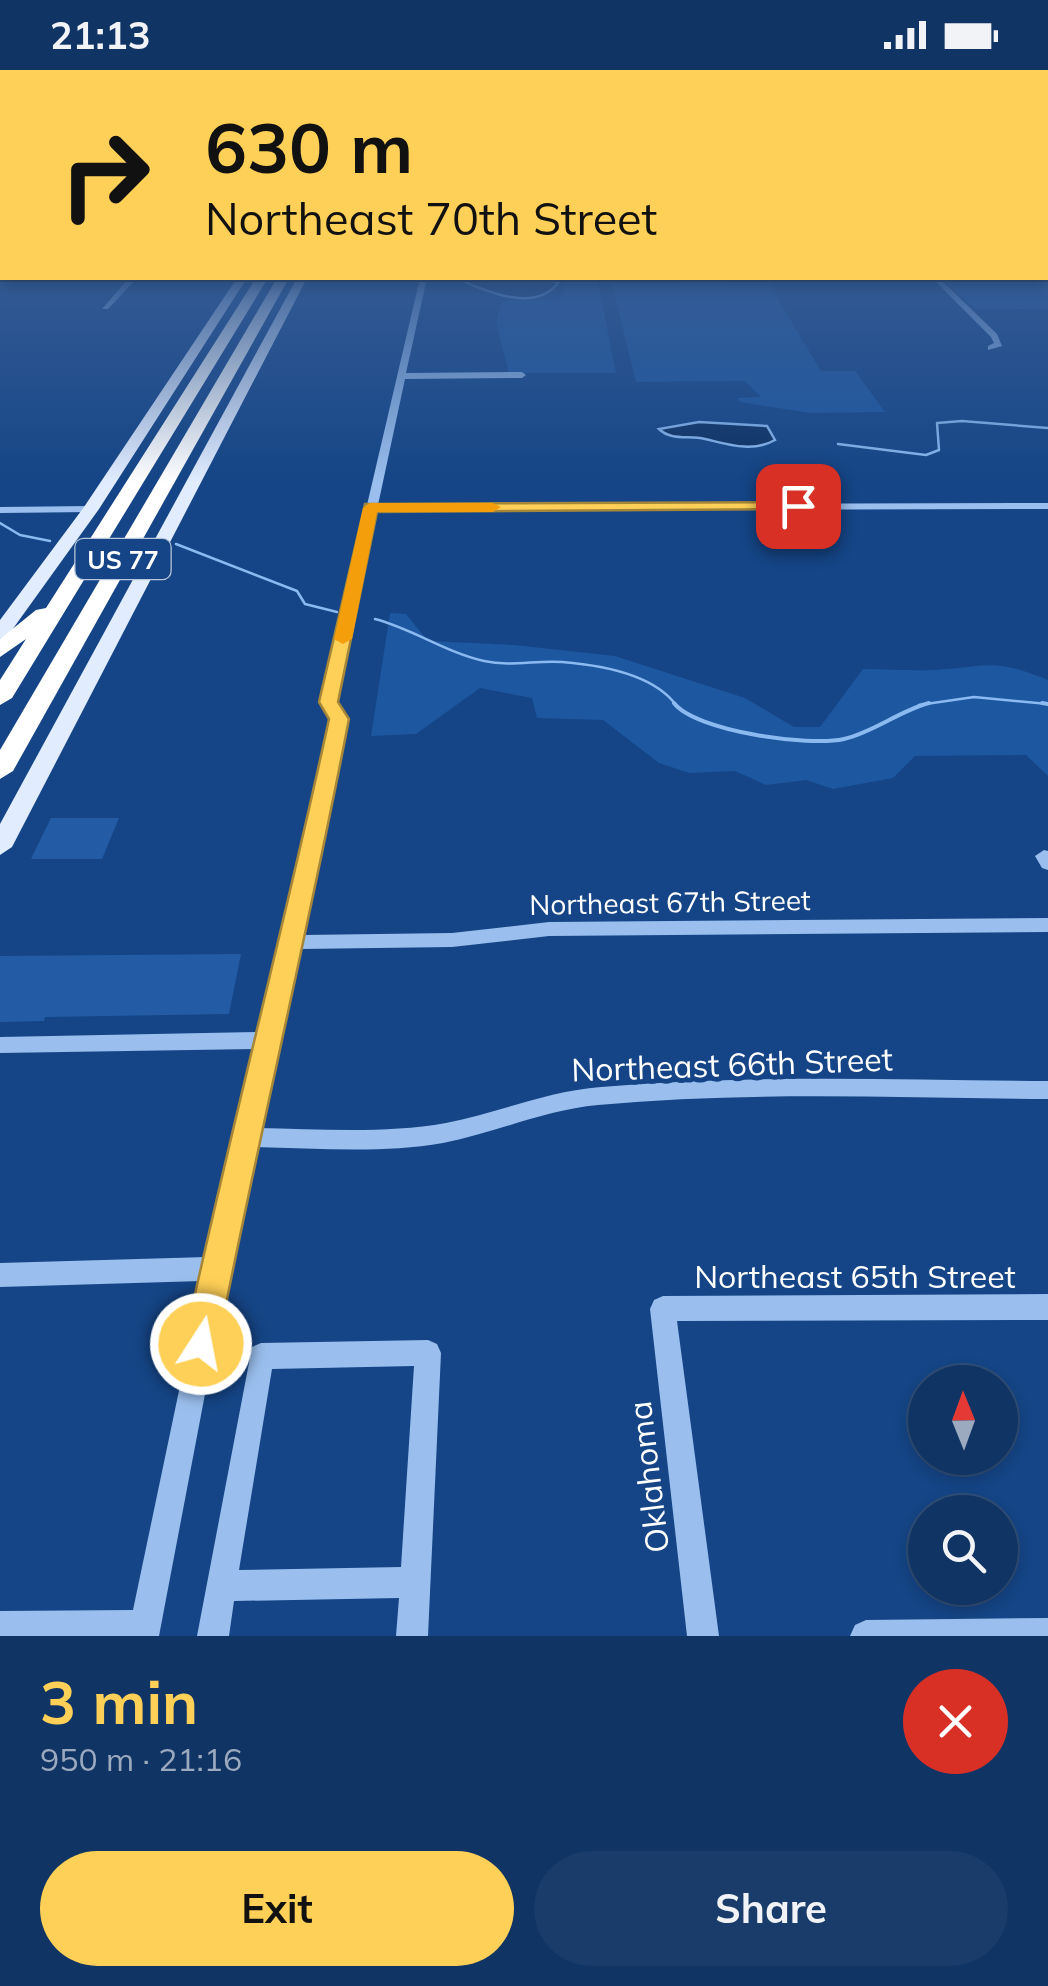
<!DOCTYPE html>
<meta charset="utf-8">
<style>
body{margin:0;font-family:Mulish,sans-serif;background:#193c6a;color:#f1f3f6;height:100vh;display:flex;flex-direction:column;font-size:38px;white-space:nowrap}
*{box-sizing:border-box;margin:0}
p{font-size:32px;color:#9caabf}
.icon{flex:none;width:55px;height:55px;fill:none;stroke:currentColor;stroke-width:2;stroke-linecap:round;stroke-linejoin:round}
.map{position:relative;height:1566px;overflow:hidden}
.panel{display:flex;flex-direction:column;background:#103464;flex:1}
.panel>*{flex:none}
.top-card{position:absolute;left:0px;top:0px;width:1050px;height:210px;box-shadow:0 5px 15px #0003,0 0 0 2px #304f78;background:#ffd057;color:#111;overflow:hidden}
.needle{width:65px;rotate:359deg}
.fabs{position:absolute;left:908px;top:1295px;display:grid;gap:20px}
.fabs a{display:grid;place-items:center;width:110px;height:110px;border-radius:50%;background:#103464;box-shadow:0 5px 15px #0003,0 0 0 2px #304f78;font-size:50px}
.pin{position:absolute;display:grid;place-items:center;width:85px;height:85px;color:#fff;margin:-42px;border-radius:20px;box-shadow:0 5px 15px #0006}
.me{position:absolute;width:110px;margin:-55px;rotate:11deg;stroke-linejoin:round;filter:drop-shadow(0 0 8px #0008)}
.turn{display:flex;align-items:center;gap:35px;height:210px;padding:0 40px;font-size:45px}
.turn .icon{width:130px;height:130px;stroke-width:2.5}
.turn b{display:block;font-size:70px;line-height:85px}
.round{display:grid;place-items:center;flex:none;width:105px;height:105px;border-radius:52px;background:#193c6a}
.headline{display:flex;align-items:center;justify-content:space-between;height:170px;padding:0 40px}
h1{font-size:60px;font-weight:700;line-height:75px;color:#ffd057}
.action{display:flex;gap:20px;margin-top:auto;padding:20px 40px}
.action a{flex:1;height:115px;border-radius:60px;background:#ffd057;color:#111;font-size:40px;font-weight:700;line-height:115px;text-align:center}
.action a+a{background:#193c6a;color:#f1f3f6}
.status{display:flex;justify-content:space-between;align-items:center;height:70px;padding:0 50px;background:#103464;direction:ltr}
.status svg{height:28px;fill:currentColor}
.map>svg:first-child{display:block}
.green{fill:#1d57a0}
.water{fill:#0d3163;stroke:#8bbaf1;stroke-width:2.5}
.lines{fill:none;stroke-linecap:round;stroke-linejoin:round}
.stream-far1{stroke:#8bbaf1;stroke-width:2.5}
.stream{stroke:#8bbaf1;stroke-width:4}
.building{fill:#235ca5}
.minor{fill:#9abfee;fill-rule:evenodd}
.major{fill:#e1ecff;fill-rule:evenodd}
.highway{fill:#fff;fill-rule:evenodd}
.route{fill:#ffd057;stroke:#a68739;stroke-width:2.5}
.slow{fill:#f59e0b}
.labels{text-anchor:middle;dominant-baseline:central;stroke-width:10;stroke-linejoin:round;paint-order:stroke}
.shield{fill:#154586;stroke:#b9c7db;stroke-width:2.5}
.shield-label{font-size:25px;font-weight:bold;fill:#fff}
.street-label{font-size:28px;fill:#fff;stroke:#154586}
.near-street-label{font-size:32px;fill:#fff;stroke:#154586}
</style>
<div class="status"><b>21:13</b><svg viewBox="0 0 49 12"><path d="M0 12V9h3v3zM5 12V6h3v6zM10 12V3h3v9zM15 12V0h3v12zM26 1h20v11H26zM47 4h2v5h-2z"/></svg></div>
<div class="map">
<svg width="1048" height="1566" viewBox="0 0 1048 1566">
<rect width="100%" height="100%" fill="#154586"/>
<g class="green">
<path d="M1048,196V239H975L942,208H1048Z"/>
<path d="M558,208H597L616,303H509L496,252L502,232C522,225 545,234 565,224Z"/>
<path d="M768,213L821,301H855L885,342L811,343L740,332L737,328L761,327L745,311L636,312L612,214Z"/>
<path d="M390,543L406,544L428,571L514,575L615,586L745,628L794,657H820L863,599C886,599 910,601 934,600C989,597 992,587 1048,610V706L1026,685L915,686L893,708L833,719L806,710L766,715L735,701L689,703L659,693L603,650L537,648L532,628L480,618L416,664L371,666Z"/>
</g>
<g class="water">
<path d="M455,208H545L558,213C534,244 483,220 455,208Z"/>
<path d="M699,352L767,356L775,370C752,383 727,374 705,369C689,365 671,371 659,359Z"/>
</g>
<g class="lines">
<g class="stream-far1">
<path d="M838,374L926,385L939,380L937,353L962,351L1048,358"/>
<path d="M0,453L20,465L50,471"/>
<path d="M176,474L297,521L305,534L337,542"/>
<path d="M375,549C413,559 445,582 484,591C511,597 536,590 562,592C600,595 653,604 676,635"/>
<path d="M919,635L974,627L1048,634"/>
</g>
<g class="stream">
<path d="M674,633C695,661 809,677 844,669C874,662 899,641 929,633"/>
<path d="M1042,633L1048,634"/>
</g>
</g>
<g class="building">
<path d="M51,748H119L102,789H31Z"/>
<path d="M241,884L229,944L45,947L44,951L0,952V886Z"/>
</g>
<g class="lines">
<g class="minor">
<path d="M129,208H137L108,239H102Z"/>
<path d="M420,208H427L406,303L522,302L526,305L522,308L405,309L378,435L1048,433V439L376,441L335,632L347,649L304,865L452,863L549,852L1048,848V862L549,866L452,877L301,879L257,1058C319,1059 384,1064 446,1053C498,1043 547,1021 601,1017C749,1004 899,1010 1048,1011V1029C898,1028 748,1021 598,1035C544,1040 495,1063 443,1073C380,1084 316,1078 252,1077L159,1566H0V1541L133,1540L202,1211L0,1217V1193L207,1187L232,1067L255,979L0,983V967L260,962L283,872L331,649L321,632Z"/>
<path d="M932,208H939L997,264L1002,276L988,280V276L994,273L991,267Z"/>
<path d="M0,437L91,436L97,439L91,442L0,443Z"/>
<path d="M1044,780L1048,781V800L1042,798L1035,786Z"/>
<path d="M1048,1224V1250L677,1251L719,1566H687L650,1239L654,1230L663,1226Z"/>
<path d="M428,1270L437,1274L441,1283L428,1566H396L399,1528L234,1531L229,1566H197L252,1277L261,1273ZM414,1296L401,1497L239,1500L272,1299Z"/>
<path d="M1048,1548V1566H850L855,1555L866,1550Z"/>
</g>
<g class="major">
<path d="M237,208H247L99,439L7,567L0,569V550L84,437Z"/>
<path d="M297,208H307L12,777L0,785V754Z"/>
</g>
<g class="highway">
<path d="M256,208H268L12,628L0,635V610L26,569L0,587V569L36,540L46,538Z"/>
<path d="M277,208H289L13,701L0,709V680Z"/>
</g>
</g>
<linearGradient id="sky" x2="0" y2="1"><stop stop-color="#0c264a"/><stop offset="0.47" stop-color="#355c95"/><stop offset="1" stop-color="#355c95" stop-opacity="0"/></linearGradient>
<rect width="1048" height="413" fill="url(#sky)"/>
<path class="route" d="M798,432L803,433V439L377,442L338,632L349,649C309,858 259,1065 218,1274L213,1286L201,1291L189,1286L184,1274C229,1065 284,858 329,649L319,632L365,434Z"/>
<path class="slow" d="M370,433H493L501,437L493,442H377L352,569L343,574L334,569L363,438Z"/>
<g class="labels">
<rect class="shield" x="75.5" y="469" width="95" height="40" rx="8"/>
<g class="shield-label">
<text x="123" y="489">US 77</text>
</g>
<g class="street-label">
<text transform="translate(670 832) rotate(-1)">Northeast 67th Street</text>
</g>
<g class="near-street-label">
<text transform="translate(732 994) rotate(-2)">Northeast 66th Street</text>
<text x="855" y="1206">Northeast 65th Street</text>
<text transform="translate(648 1407) rotate(-97)">Oklahoma</text>
</g>
</g>
</svg>
<div class="fabs">
<a><svg class="needle" viewBox="-14 -14 28 28"><path d="M0-13l5 13h-10z" fill="#e53935"/><path d="M0 13l5-13h-10z" fill="#9caabf"/></svg></a>
<a><svg class="icon" aria-label="search" viewBox="0 0 24 24"><circle cx="10" cy="10" r="6"/><path d="M15 15l6 6"/></svg></a>
</div>
<div class="pin" style="left:798px;top:436px;background:#d93025"><svg class="icon" aria-label="arrive" viewBox="0 0 24 24"><path d="M6 21V4h12l-3 4 3 4H6"/></svg></div>
<svg class="me" style="left:201px;top:1274px" viewBox="-20 -20 40 40"><circle r="17" fill="#ffd057" stroke="#fff" stroke-width="3"/><path d="M0-11L8 9 0 5-8 9z" fill="#fff"/></svg>
<div class="top-card">
<div class="turn"><svg class="icon" aria-label="right" viewBox="0 0 24 24"><path d="M7 20v-9h11M14 6l5 5-5 5"/></svg><div><b>630 m</b>Northeast 70th Street</div></div>
</div>
</div>
<section class="panel">
<div class="headline"><div><h1>3 min</h1><p>950 m · 21:16</p></div><a class="round" style="background:#d93025;color:#fff"><svg class="icon" aria-label="close" viewBox="0 0 24 24"><path d="M6 6l12 12M18 6L6 18"/></svg></a></div>
<div class="action"><a>Exit</a><a>Share</a></div>
</section>
